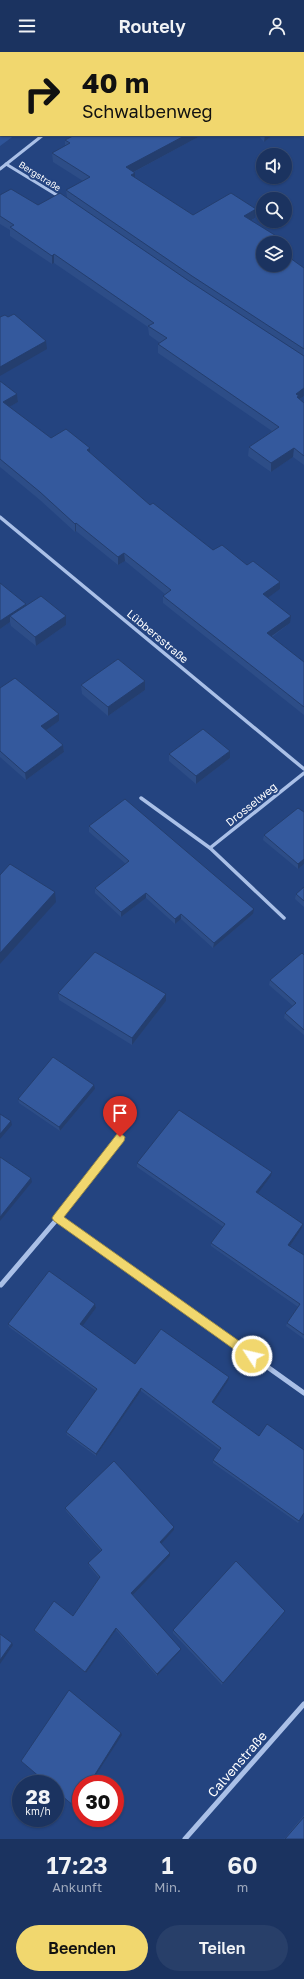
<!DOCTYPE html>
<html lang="de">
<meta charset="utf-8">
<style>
body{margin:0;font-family:"Golos Text",sans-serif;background:#283f69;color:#f1f3f6;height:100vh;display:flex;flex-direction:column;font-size:15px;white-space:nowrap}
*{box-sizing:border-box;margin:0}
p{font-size:13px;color:#a0aabd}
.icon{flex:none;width:22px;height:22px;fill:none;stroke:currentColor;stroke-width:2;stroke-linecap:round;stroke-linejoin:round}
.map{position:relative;height:1787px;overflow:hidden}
.panel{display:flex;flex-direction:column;background:#1b3360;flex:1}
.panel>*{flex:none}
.guide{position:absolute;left:0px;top:0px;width:304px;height:84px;box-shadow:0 1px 3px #0004,0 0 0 1px #394e75;background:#f1d76e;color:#111;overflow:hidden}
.fabs{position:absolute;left:256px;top:96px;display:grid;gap:8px}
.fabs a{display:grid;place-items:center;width:36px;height:36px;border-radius:50%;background:#1b3360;box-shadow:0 1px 3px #0004,0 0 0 1px #394e75;font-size:20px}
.speed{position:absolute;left:12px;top:1723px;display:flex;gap:8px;font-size:20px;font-weight:700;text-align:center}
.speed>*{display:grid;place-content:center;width:52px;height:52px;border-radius:50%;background:#1b3360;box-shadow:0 1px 3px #0004,0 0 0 1px #394e75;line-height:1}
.speed small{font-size:10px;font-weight:400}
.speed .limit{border:6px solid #d22;background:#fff;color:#111}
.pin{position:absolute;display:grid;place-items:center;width:34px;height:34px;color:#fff;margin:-41px -17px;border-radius:50% 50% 50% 0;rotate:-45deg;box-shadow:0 0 4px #0007}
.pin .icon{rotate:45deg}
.me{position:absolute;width:44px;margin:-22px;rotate:305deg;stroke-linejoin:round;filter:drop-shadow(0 0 3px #0008)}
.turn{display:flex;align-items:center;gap:14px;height:84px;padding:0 16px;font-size:18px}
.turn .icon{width:52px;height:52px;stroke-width:2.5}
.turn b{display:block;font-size:28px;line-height:34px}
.eta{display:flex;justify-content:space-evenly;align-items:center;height:68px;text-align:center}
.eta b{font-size:24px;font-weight:600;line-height:28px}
.button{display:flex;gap:8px;margin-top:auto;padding:8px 16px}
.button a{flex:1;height:46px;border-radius:24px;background:#f1d76e;color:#111;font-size:16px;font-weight:600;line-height:46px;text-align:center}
.button a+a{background:#283f69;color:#f1f3f6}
header{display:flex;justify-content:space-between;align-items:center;height:52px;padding:0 16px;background:#1b3360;font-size:18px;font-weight:600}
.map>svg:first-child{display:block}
.green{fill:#2e5498}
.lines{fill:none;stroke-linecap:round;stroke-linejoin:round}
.street-far2{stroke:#aac0e7;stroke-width:3}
.street-far1{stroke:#aac0e7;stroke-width:3.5}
.street{stroke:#aac0e7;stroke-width:5}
.wall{fill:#2d4d87}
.shaded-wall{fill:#243e6e}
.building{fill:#34599d;stroke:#243e6e}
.route{fill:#f1d76e;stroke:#9d8c48}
.labels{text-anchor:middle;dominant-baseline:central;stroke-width:4;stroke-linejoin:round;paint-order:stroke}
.far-street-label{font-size:9px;fill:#fff;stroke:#244480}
.street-label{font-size:11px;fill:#fff;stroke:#244480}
.near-street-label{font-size:13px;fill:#fff;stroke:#244480}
</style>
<header><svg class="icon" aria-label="menu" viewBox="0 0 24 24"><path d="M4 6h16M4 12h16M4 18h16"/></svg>Routely<svg class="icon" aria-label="person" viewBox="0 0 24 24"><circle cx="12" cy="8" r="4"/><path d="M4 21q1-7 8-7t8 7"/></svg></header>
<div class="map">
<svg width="304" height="1787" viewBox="0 0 304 1787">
<rect width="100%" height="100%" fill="#244480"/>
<path class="green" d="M0,0H123L1,1V83H15L0,94Z"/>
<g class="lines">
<g class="street-far2">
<path d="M6,112L60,145"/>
<path d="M0,117L43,83"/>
</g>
<g class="street-far1">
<path d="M0,465L304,717"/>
<path d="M141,746L210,796L284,866"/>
<path d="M210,796L304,721"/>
</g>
<g class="street">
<path d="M120,1085L58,1166L304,1341"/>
<path d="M1,1233L58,1166"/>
<path d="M185,1787L304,1652"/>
</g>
</g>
<g class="wall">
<path d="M304,0V87L294,83H303V1Z"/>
<path d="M75,83H202L134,120L135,126L193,163L256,157L255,166L251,169L286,190L285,199L263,191L292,205V208L304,216V344L300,347L304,351V413L293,405L271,420L248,404L249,395L272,379L158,301V292L160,291L149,283L148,275L54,211L52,212L10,184V178L0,172V143L38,153L67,145L66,138L83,129L53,110L52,101L65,94V88Z"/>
<path d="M258,83H273L264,90Z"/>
<path d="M0,329L17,342L18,350L9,355L51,386L90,401L150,453L213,498L247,513L280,530V537L267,546L290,571L272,585L304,610V663L163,551V544L165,542L125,509L118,513L76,479L75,480L40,448L0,415Z"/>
<path d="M0,531L26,552V554L66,564V573L36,594L11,574L10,570L0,577Z"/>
<path d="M81,633L145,638L108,664L82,642Z"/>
<path d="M0,636L59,662V669L46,678L63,693L64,700L26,728L0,705Z"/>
<path d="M230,699V706L196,732L169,709V702Z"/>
<path d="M304,760V812L298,817L263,788L264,783Z"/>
<path d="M89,774L253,862L213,896L181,867L175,872L146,846L121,865L95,841V836L126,812L89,780Z"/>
<path d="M304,835V855L295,847L296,842Z"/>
<path d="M304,903V983L284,966L285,961L293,954L269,933L270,928Z"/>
<path d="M58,941L166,949L132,993L59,948Z"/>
<path d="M95,1037L60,1079L19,1051L18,1047Z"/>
<path d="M137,1111L272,1120L271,1124L258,1141L303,1172L302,1176L290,1194L304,1203V1287L286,1274L287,1271L298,1255L211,1194V1191L223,1175L137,1115Z"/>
<path d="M95,1252L96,1256L82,1274L135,1312L228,1329L213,1351L304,1461L298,1471L213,1411V1408L220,1398L141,1339L96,1404L67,1383L66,1380L96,1339L9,1275L8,1272Z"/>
<path d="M65,1456L174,1475V1478L161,1491L170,1504L133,1543L180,1599L157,1624L116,1578L86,1621L35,1580L34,1578L73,1564L99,1526L89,1514L88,1511L101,1499L66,1459Z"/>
<path d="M283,1562L222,1633L173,1581V1578Z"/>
<path d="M304,1763V1787H284Z"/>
</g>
<g class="shaded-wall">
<path d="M186,83H202L126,124V115Z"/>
<path d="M265,83H273L264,90Z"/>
<path d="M135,121V129L131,123Z"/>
<path d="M256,157L255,166L243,173L244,164Z"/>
<path d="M54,202V211L52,212V204Z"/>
<path d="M46,289L47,297L0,324V315Z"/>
<path d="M304,336V344L298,348L296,342Z"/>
<path d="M17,342L18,350L4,358L3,350Z"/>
<path d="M90,396V405L87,398Z"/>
<path d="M294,396L293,405L271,420V411Z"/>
<path d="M76,471V479L75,480V472Z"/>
<path d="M124,501L125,509L118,513V505Z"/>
<path d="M280,530V537L262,550L263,542Z"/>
<path d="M26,552V559L10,564V570L0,577V569Z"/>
<path d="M66,564V573L36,594L35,585Z"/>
<path d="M291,564L290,571L266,588L267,581Z"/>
<path d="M145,629V638L108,664V655Z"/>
<path d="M59,662V669L42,681L41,674Z"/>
<path d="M63,693L64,700L26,728L25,721Z"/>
<path d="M230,699V706L196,732V724Z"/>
<path d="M304,807V812L298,817V812Z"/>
<path d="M55,840L56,850L0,912V901Z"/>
<path d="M146,841V846L121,865V860Z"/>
<path d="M254,857L253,862L213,896L214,891Z"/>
<path d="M181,862V867L175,872V867Z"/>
<path d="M166,942V949L132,993V986Z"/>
<path d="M94,1033L95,1037L60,1079L59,1075Z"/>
<path d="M11,1069L12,1073L0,1087V1082Z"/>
<path d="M272,1120L271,1124L256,1144V1140Z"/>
<path d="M31,1126L32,1130L0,1169V1165Z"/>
<path d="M303,1172L302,1176L288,1197V1193Z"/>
<path d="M95,1252L96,1256L81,1276L80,1272Z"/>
<path d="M229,1325L228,1329L212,1353V1350Z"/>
<path d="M141,1336V1339L96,1404V1402Z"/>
<path d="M174,1475V1478L160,1493V1490Z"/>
<path d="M170,1501V1504L132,1544L131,1541Z"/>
<path d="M285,1559L283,1562L222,1633L223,1631Z"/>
<path d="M116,1576V1578L86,1621L85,1620Z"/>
<path d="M12,1591L13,1593L0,1612V1608Z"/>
<path d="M181,1597L180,1599L157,1624V1622Z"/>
<path d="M121,1681L122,1683L90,1732H89Z"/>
<path d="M81,1744V1746L75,1755L74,1754Z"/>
</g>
<g class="building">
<path d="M182,0H250L253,1H180Z"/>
<path d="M279,0H304V78H303V1H277Z"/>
<path d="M75,83H186L126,115L135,121L131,123L193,163L231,141L256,157L244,164L286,190L263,191V213H285V201L292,205L290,206L304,216V297L192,224L66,138L90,125L52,101L70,91L65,88Z"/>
<path d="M11,137L38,153L60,141L189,229L304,304V336L296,342L299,344L297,345L304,351V404L294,396L271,411L249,395L279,375L158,292L167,286L148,274L154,271L54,202L52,204L10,175L14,173L0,164V143Z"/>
<path d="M14,262L46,289L0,315V265L5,263L8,265Z"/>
<path d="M0,329L17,342L3,350L51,386L66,377L90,396L87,398L150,453L153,451L213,498L222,493L247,513L253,509L280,530L263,542L291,564L267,581L304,610V655L163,544L171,538L124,501L118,505L76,471L75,472L40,440L0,407Z"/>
<path d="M0,531L26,552L0,569Z"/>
<path d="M41,544L66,564L35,585L10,564Z"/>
<path d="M118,607L145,629L108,655L81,633Z"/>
<path d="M15,626L59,662L41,674L63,693L25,721L0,699V636Z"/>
<path d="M203,677L230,699L196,724L169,702Z"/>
<path d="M125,747L254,857L214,891L181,862L175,867L146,841L121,860L95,836L129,809L89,774Z"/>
<path d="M298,756L304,760V807L298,812L264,783Z"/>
<path d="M10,812L55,840L0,901V823Z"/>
<path d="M304,835V849L296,842Z"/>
<path d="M95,900L166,942L132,986L58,941Z"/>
<path d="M302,901L304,903V978L285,961L296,951L270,928Z"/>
<path d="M53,1005L94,1033L59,1075L18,1047Z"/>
<path d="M179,1058L272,1120L256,1140L303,1172L288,1193L304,1203V1283L287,1271L300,1252L211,1191L225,1172L137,1111Z"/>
<path d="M0,1062L11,1069L0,1082Z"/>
<path d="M0,1105L31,1126L0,1165Z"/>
<path d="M49,1219L95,1252L80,1272L135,1312L161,1277L229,1325L212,1350L259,1384L267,1372L304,1398V1461L299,1469L213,1408L221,1396L141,1336L96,1402L66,1380L97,1337L8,1272Z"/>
<path d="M114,1409L174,1475L160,1490L170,1501L131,1541L181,1597L157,1622L116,1576L85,1620L34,1578L54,1549L73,1564L100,1525L88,1511L102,1498L65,1456Z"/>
<path d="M236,1509L285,1559L223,1631L173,1578Z"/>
<path d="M0,1582L12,1591L0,1608Z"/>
<path d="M69,1638L121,1681L89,1732H81V1744L74,1754L55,1738V1732H48L21,1709Z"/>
<path d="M304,1765V1787H285Z"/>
</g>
<path class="route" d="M120,1081L125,1085L124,1089L64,1165L256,1301L258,1304L256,1308L252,1310L249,1308L54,1169L52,1166L54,1163L117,1082Z"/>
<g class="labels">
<g class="far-street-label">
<text transform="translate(40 124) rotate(32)">Bergstraße</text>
</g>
<g class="street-label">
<text transform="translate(158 584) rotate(40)">Lübbersstraße</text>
<text transform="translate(251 752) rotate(-39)">Drosselweg</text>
</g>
<g class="near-street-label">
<text transform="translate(237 1712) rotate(-49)">Calvenstraße</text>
</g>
</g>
</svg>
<div class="fabs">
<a><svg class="icon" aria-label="sound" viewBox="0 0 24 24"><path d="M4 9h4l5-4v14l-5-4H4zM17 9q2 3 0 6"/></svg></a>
<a><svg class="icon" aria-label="search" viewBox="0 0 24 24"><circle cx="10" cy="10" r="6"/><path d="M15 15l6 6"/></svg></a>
<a><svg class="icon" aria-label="layers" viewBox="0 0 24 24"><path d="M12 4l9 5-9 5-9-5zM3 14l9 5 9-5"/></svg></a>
</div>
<div class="speed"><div>28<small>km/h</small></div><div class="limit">30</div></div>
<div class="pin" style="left:120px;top:1085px;background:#d93025"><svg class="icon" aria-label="arrive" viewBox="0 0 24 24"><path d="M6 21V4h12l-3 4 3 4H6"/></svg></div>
<svg class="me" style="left:252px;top:1304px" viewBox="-20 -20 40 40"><circle r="17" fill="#f1d76e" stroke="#fff" stroke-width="3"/><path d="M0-11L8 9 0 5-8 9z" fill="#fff"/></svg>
<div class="guide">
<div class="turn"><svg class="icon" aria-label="right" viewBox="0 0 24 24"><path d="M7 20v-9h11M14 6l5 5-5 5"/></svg><div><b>40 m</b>Schwalbenweg</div></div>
</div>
</div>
<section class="panel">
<div class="eta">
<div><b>17:23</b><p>Ankunft</p></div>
<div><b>1</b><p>Min.</p></div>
<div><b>60</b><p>m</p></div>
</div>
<div class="button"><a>Beenden</a><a>Teilen</a></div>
</section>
